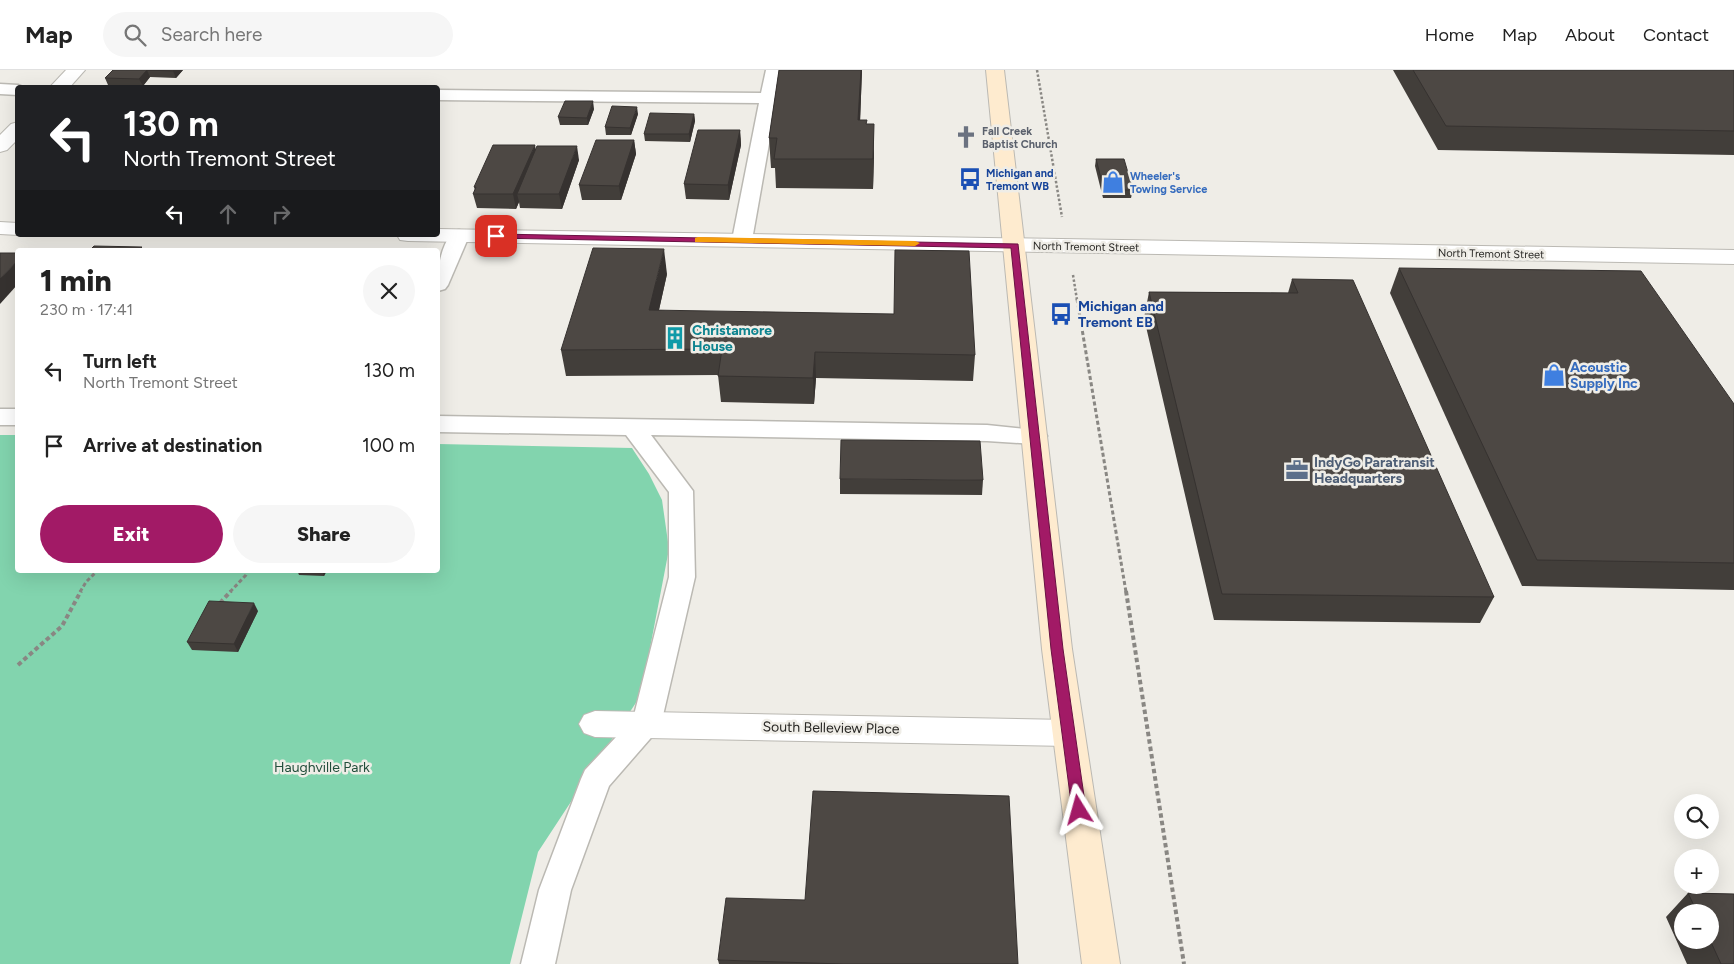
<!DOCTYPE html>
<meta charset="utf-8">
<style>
body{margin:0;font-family:Figtree,sans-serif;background:#f6f6f6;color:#222;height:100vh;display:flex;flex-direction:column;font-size:19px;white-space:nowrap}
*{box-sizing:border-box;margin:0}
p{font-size:16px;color:#767676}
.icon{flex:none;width:28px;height:28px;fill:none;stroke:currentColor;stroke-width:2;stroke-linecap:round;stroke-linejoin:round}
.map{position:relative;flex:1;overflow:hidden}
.drawer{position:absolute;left:15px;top:178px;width:425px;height:325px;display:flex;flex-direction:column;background:#fff;border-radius:5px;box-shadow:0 5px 20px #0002}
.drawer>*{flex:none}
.hud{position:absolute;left:15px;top:15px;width:425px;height:152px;border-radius:5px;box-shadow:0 5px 20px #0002;background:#202124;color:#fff;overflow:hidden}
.tools{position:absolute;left:1674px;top:724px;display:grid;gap:10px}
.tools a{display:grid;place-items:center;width:45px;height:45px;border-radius:50%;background:#fff;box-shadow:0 5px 20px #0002;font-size:25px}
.pin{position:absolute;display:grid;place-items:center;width:42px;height:42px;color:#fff;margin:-21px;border-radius:10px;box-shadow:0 2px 8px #0006}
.me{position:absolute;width:55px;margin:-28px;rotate:352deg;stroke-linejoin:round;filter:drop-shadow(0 0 4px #0008)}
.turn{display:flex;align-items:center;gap:18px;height:105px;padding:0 25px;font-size:22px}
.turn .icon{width:65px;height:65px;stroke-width:2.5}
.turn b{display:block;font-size:35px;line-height:42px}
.lanes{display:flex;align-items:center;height:48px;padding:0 25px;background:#0003;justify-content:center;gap:25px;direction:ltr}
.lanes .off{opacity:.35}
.round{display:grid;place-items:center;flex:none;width:52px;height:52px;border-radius:26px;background:#f6f6f6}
.head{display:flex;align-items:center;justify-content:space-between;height:85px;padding:0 25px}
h1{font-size:30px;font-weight:800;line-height:38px}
.button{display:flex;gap:10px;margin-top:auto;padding:10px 25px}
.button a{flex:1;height:58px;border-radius:30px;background:#a21a66;color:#fff;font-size:20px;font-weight:800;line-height:58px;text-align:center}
.button a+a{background:#f6f6f6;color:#222}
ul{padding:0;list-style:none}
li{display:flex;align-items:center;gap:15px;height:75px;padding:0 25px}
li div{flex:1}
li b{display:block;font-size:19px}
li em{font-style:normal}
header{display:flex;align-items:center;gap:30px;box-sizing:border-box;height:70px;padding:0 25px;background:#fff;border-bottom:1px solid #e0e0e0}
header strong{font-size:24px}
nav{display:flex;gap:28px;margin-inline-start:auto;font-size:18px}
.search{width:350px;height:45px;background:#f6f6f6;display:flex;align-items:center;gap:12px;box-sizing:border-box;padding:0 18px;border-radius:28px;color:#767676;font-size:19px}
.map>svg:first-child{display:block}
.green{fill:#82d4ae}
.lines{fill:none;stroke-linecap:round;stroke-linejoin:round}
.service-casing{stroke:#bbb9b3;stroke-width:3}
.minor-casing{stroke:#bbb9b3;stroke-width:2}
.secondary-casing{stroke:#bbb9b3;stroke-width:2}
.path-far2{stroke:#898783;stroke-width:2.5;stroke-dasharray:2.5 2;stroke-linecap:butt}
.path-far1{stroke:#898783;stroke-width:3;stroke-dasharray:4 2.5;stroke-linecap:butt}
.path{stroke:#898783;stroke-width:4;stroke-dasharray:4.5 3;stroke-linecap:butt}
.service{fill:#fff;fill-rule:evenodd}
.minor{fill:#fff;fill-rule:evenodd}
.secondary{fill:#feebcf;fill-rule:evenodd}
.wall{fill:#423e3a;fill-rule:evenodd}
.shaded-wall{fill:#363230}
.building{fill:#4d4844;stroke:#363230}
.route{fill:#a21a66;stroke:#691142}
.slow{fill:#f59e0b}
.labels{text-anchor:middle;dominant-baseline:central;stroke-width:5;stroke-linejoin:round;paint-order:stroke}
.far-worship-label{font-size:11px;font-weight:bold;fill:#5b616d;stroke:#efede7;text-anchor:start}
.far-transit-label{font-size:11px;font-weight:bold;fill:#164399;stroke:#efede7;text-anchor:start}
.far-shop-label{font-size:11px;font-weight:bold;fill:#366cbe;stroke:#efede7;text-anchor:start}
.far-street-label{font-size:11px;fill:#272623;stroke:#efede7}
.transit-label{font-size:14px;font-weight:bold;fill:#164399;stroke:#efede7;text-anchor:start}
.culture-label{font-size:14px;font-weight:bold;fill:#0d838f;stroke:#efede7;text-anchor:start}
.shop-label{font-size:14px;font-weight:bold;fill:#366cbe;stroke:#efede7;text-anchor:start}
.service-label{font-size:14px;font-weight:bold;fill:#4e5e75;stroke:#efede7;text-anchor:start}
.street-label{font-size:14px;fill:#272623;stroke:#efede7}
.park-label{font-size:14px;fill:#224e3b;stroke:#efede7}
</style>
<header>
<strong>Map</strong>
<div class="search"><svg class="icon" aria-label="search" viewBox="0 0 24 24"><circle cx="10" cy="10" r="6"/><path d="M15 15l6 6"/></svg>Search here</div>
<nav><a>Home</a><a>Map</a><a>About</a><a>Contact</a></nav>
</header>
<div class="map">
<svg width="1734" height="894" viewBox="0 0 1734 894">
<rect width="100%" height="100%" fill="#efede7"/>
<path class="green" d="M0,365H17L18,500H438V374L632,378L649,404L662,430L669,479L641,625L538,782L510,894H0Z"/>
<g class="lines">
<defs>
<g id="service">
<path d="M766,0H782L752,170L749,174L742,176L735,174L732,170L759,33L438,30V20L761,23Z"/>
<path d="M0,14L18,15L25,18H18V25L0,24Z"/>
<path d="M459,160L466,162L469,166L448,215L445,219L438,221C438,198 439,181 452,162Z"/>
<rect x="0" y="339" width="18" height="16"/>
<path d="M438,346L987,355L1043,361L1047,366L1043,371L1035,374L987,371L651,365L693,421L695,507L661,654L656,662L609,716L571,820L555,894H521L539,820L581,709L585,700L633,649L669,507V422L626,365L438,362Z"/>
</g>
<g id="minor">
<path d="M66,0H85L69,18H49Z"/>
<path d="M18,52V69L7,80L0,82V65L11,54Z"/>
<path d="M0,152L18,153V165H20H18L0,164Z"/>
<path d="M438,159L1734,180V194L408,171L400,170L397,165H438Z"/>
<path d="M595,641L1068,650L1079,654L1084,663L1079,672L1068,676L595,667L584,663L579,654L584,645Z"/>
</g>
<path id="secondary" d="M986,0H1004L1072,579L1120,894H1082L1042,579Z"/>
</defs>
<use href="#service" class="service-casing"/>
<use href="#minor" class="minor-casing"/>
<use href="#secondary" class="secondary-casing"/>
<g class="path-far2">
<path d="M1037,0L1062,147"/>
<path d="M1073,205L1077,230"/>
</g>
<g class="path-far1">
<path d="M1077,229L1126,522"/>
<path d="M80,522L86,512L98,500"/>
<path d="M230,522L246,505L248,500"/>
</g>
<g class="path">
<path d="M1126,521L1184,894"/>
<path d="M220,533L231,521"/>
<path d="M18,595L62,556L81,521"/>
</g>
<use href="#service" class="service"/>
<use href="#minor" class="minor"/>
<use href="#secondary" class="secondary"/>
</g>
<g class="wall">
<path d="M113,0H183L176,8L150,7L143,16L108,15L105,8Z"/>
<path d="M779,0H885H862L860,50L867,54L874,83L873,119L776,118L775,98H771L769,68Z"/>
<path d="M1393,0H1734V85L1438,80Z"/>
<path d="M594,39L588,55H560L558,47Z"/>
<path d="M638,44L631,65H606L605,57Z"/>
<path d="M694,44L695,51L690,72L645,71L644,64Z"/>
<path d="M740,60L741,75L729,130L686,129L684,114Z"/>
<path d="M634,70L636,84L621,130H582L579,115Z"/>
<path d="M536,80L579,90L562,139L520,138L519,132L516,139L477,138L473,124L475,120L474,117Z"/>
<path d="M1096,89L1133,120L1131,128H1103L1095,96Z"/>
<path d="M1399,198L1734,334V520L1522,516L1390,223Z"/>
<path d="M667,204L659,240L975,285L973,311L816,308L814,334L721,332L718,305L566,306L561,280Z"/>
<path d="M1292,209L1494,527L1480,553L1214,550L1144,248L1149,222L1288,223Z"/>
<path d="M840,409L983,410L982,425L840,424Z"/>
<path d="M297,500H327L324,506L299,505Z"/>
<path d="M258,541L238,582L192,580L187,572Z"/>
<path d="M1688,823L1734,824V894H1687L1666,847ZM1682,842H1710V870H1682Z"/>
<path d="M718,890L1018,894H719Z"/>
</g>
<g class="shaded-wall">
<path d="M147,0L150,7L143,16L139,9Z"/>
<path d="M174,0H183L176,8L173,1Z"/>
<path d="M861,0H862L859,80L858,50Z"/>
<path d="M593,31L594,39L588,55L587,48Z"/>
<path d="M637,37L638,44L631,65L630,58Z"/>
<path d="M694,44L695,51L690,72L689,64Z"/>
<path d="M874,54V83L873,119V89Z"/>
<path d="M740,60L741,75L729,130L728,115Z"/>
<path d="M634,70L636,84L621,130L619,116Z"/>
<path d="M535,75L537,89L517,124L519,132L516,139L513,124Z"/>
<path d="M577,76L579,90L562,139L559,124Z"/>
<path d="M664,179L667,204L653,266L649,240Z"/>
<path d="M18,190V214L0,234V209Z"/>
<path d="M815,282L816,308L814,334L813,308Z"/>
<path d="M322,500H327L324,506Z"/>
<path d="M254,533L258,541L238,582L234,574Z"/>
</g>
<g class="building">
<path d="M113,0H174L173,1L147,0L139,9L105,8Z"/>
<path d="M779,0H861L858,50H867L866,54H874L873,89H774L777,68H769Z"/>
<path d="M1413,0H1734V61L1446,56Z"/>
<path d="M565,31H593L587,48L558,47Z"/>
<path d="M612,36L637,37L630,58L605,57Z"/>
<path d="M650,43L694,44L689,64H644Z"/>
<path d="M698,60H740L728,115L684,114Z"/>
<path d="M596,70H634L619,116L579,115Z"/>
<path d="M493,75H535L513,124H473L476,117H474Z"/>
<path d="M537,76H577L559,124H517Z"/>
<path d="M1096,89H1124L1133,120H1104Z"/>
<path d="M94,176L142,177L139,180H90Z"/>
<path d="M593,178L664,179L649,240L894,244L895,180L969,181L975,285L815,282L813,308L718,306L722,279L561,280Z"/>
<path d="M0,183H18V190L0,209Z"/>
<path d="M1399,198L1641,201L1734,334V493L1537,490Z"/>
<path d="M1292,209L1353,210L1494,527L1222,524L1149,222L1298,223Z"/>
<path d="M841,370L980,371L983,410L840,409Z"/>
<path d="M209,531L254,533L234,574L187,572Z"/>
<path d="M813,721L1009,726L1018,894H843L718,890L726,828L805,830Z"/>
<path d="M1688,823L1734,824V894H1721L1710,870V842H1697Z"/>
</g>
<path class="route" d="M496,164L1018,174L1063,579L1086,740L1084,745L1079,746L1074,745L1072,740L1051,579L1011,178L493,168L492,166Z"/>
<path class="slow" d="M698,167L915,171L920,173L915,176L695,172V168Z"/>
<defs>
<symbol id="church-bare" viewBox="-9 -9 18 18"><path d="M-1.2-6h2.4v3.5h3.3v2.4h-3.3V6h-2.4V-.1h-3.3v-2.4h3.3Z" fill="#6b7280" stroke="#efede7" stroke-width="2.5" paint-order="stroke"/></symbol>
<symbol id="bus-bare" viewBox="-9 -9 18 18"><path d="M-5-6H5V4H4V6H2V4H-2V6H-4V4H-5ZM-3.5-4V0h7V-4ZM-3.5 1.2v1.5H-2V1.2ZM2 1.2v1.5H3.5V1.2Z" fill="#1a4fb4" stroke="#efede7" stroke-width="2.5" paint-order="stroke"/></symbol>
<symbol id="shop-bare" viewBox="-9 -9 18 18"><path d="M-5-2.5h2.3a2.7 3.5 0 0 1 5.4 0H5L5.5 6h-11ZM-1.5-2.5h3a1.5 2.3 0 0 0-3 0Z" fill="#3f7fe0" stroke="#efede7" stroke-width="2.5" paint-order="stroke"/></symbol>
<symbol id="building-bare" viewBox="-9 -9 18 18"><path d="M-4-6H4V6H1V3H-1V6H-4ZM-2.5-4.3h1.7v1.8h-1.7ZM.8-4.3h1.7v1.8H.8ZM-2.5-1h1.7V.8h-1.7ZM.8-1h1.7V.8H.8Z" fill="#0f9aa8" stroke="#efede7" stroke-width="2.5" paint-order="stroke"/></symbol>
<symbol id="office-bare" viewBox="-9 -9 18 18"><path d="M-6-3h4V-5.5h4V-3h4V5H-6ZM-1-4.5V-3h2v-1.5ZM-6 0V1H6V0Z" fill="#5c6f8a" stroke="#efede7" stroke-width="2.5" paint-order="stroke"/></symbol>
</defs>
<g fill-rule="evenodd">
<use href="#church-bare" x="950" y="51" width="32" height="32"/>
<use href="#bus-bare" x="954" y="93" width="32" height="32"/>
<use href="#shop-bare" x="1097" y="96" width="32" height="32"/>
<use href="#bus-bare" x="1045" y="228" width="32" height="32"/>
<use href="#building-bare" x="659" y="252" width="32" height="32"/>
<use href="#shop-bare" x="1538" y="289" width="32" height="32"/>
<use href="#office-bare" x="1281" y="384" width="32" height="32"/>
</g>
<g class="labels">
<g class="far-worship-label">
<text x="982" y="61">Fall Creek<tspan x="982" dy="13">Baptist Church</tspan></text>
</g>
<g class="far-transit-label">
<text x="986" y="103">Michigan and<tspan x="986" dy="13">Tremont WB</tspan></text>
</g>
<g class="far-shop-label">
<text x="1130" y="106">Wheeler's<tspan x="1130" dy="13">Towing Service</tspan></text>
</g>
<g class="far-street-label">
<text transform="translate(1086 177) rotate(1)">North Tremont Street</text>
<text transform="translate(1491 184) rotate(1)">North Tremont Street</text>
</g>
<g class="transit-label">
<text x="1078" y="236">Michigan and<tspan x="1078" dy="16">Tremont EB</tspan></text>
</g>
<g class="culture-label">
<text x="692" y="260">Christamore<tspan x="692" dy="16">House</tspan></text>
</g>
<g class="shop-label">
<text x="1570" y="297">Acoustic<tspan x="1570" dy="16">Supply Inc</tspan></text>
</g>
<g class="service-label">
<text x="1314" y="392">IndyGo Paratransit<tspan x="1314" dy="16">Headquarters</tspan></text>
</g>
<g class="street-label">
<text transform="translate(831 658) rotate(1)">South Belleview Place</text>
</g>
<g class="park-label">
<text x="322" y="697">Haughville Park</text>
</g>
</g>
</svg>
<div class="tools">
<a><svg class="icon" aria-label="search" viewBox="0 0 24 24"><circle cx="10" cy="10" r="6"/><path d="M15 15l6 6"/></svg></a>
<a>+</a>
<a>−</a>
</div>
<div class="pin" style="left:496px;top:166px;background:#d93025"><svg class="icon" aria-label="arrive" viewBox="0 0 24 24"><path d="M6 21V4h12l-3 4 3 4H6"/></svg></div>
<svg class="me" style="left:1079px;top:740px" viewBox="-20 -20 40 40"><path d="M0-17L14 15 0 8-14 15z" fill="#a21a66" stroke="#fff" stroke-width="4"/></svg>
<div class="hud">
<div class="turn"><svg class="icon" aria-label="left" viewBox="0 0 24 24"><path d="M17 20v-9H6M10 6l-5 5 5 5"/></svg><div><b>130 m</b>North Tremont Street</div></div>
<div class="lanes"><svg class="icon" aria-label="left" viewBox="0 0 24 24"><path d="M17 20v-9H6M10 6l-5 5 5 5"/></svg><svg class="icon off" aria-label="ahead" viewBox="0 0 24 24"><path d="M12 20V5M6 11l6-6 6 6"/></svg><svg class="icon off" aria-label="right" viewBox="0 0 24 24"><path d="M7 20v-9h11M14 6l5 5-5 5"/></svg></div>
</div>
<section class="drawer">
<div class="head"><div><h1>1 min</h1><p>230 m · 17:41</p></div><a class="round"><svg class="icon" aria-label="close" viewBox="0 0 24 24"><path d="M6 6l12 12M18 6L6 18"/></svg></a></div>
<ul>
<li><svg class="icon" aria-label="left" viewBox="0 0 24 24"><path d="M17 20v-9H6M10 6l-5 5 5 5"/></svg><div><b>Turn left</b><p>North Tremont Street</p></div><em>130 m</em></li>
<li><svg class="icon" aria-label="arrive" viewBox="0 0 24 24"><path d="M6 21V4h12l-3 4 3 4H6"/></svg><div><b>Arrive at destination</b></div><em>100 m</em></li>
</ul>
<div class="button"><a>Exit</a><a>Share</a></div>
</section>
</div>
